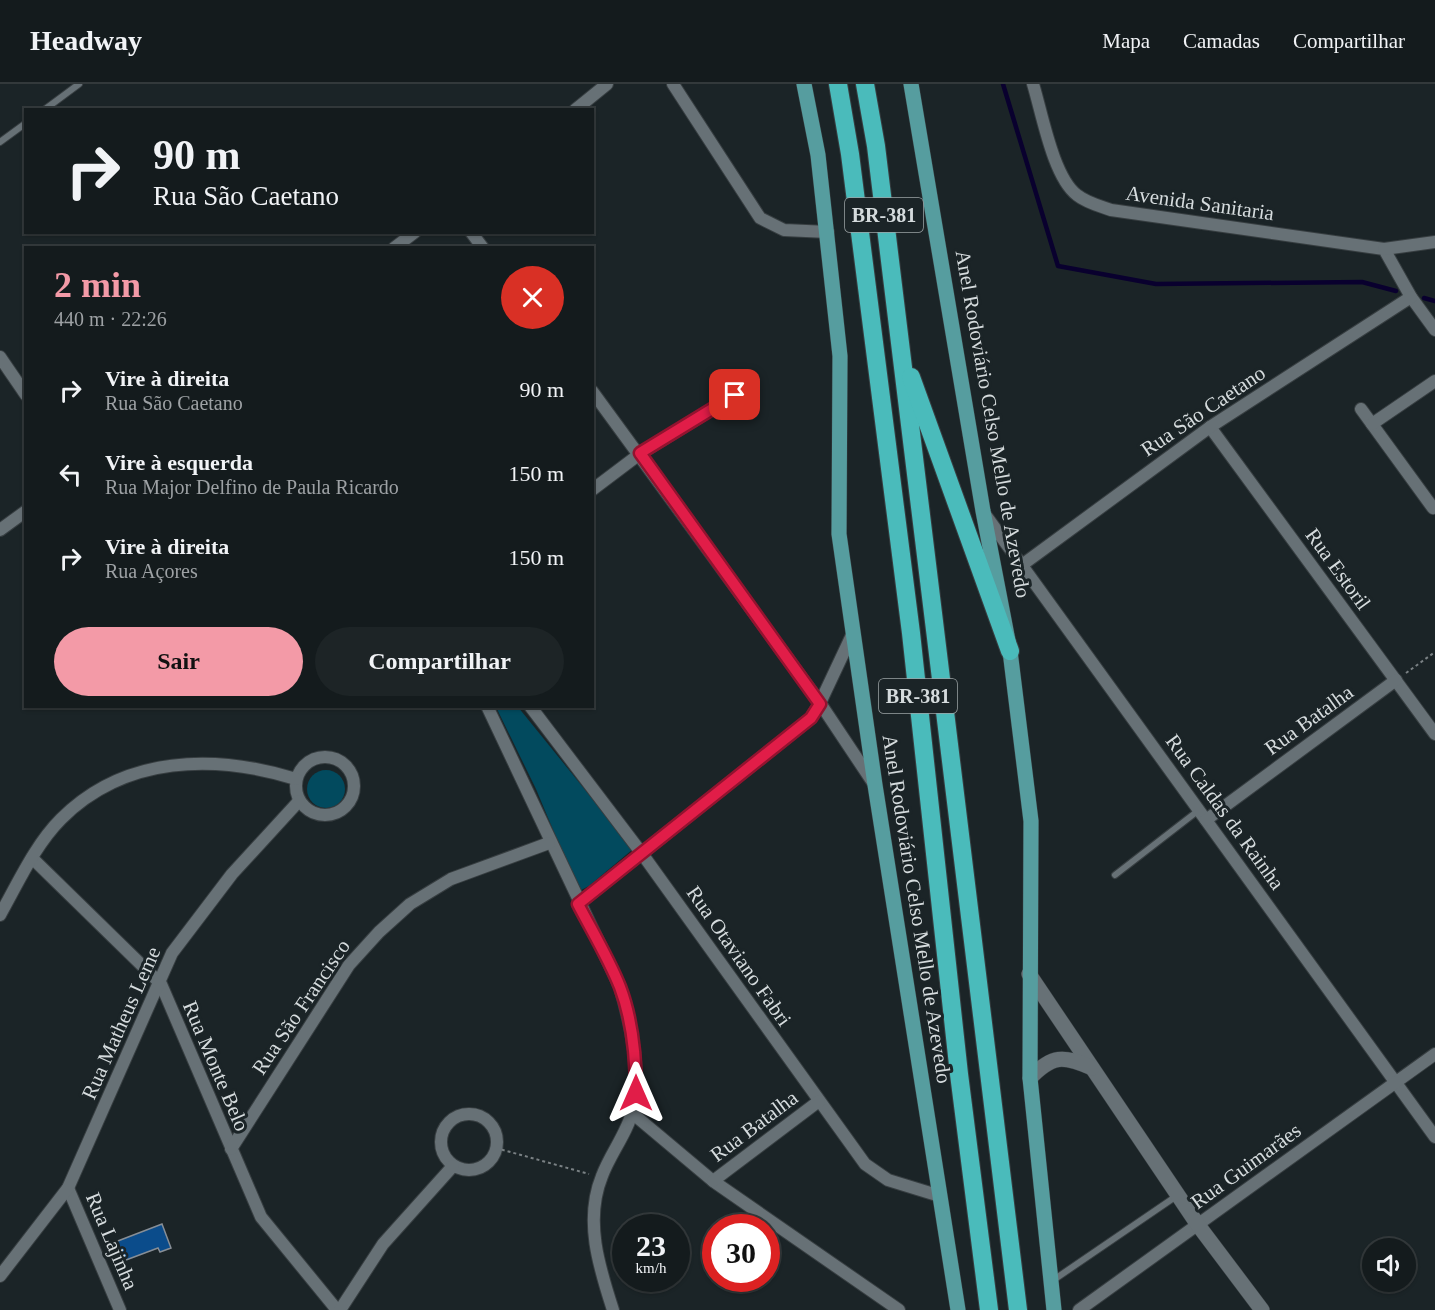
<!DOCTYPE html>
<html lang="pt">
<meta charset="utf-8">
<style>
body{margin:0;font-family:Georgia,serif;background:#1d2426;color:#f1f3f6;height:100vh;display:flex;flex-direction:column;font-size:22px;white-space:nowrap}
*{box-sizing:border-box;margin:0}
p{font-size:20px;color:#9da1a4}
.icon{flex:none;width:33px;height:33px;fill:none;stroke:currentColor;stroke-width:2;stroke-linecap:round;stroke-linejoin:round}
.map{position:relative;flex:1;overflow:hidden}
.details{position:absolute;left:24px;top:162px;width:570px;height:462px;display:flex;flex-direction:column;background:#141b1d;border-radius:0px;box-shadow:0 2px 4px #0004,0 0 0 2px #33393b}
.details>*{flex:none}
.guide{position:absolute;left:24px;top:24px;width:570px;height:126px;border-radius:0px;box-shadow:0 2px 4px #0004,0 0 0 2px #33393b;background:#141b1d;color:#f1f3f6;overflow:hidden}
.controls{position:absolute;left:1362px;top:1154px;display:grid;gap:12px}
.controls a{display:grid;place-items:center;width:54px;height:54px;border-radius:50%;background:#141b1d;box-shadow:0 2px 4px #0004,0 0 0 2px #33393b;font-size:30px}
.speed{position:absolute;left:612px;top:1130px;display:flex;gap:12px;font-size:30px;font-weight:700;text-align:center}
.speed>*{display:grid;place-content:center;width:78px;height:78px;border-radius:50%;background:#141b1d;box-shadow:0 2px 4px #0004,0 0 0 2px #33393b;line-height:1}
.speed small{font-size:15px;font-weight:400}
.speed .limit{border:9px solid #d22;background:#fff;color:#111}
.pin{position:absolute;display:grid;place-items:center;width:51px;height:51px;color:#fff;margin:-26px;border-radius:12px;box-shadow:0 3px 9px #0006}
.me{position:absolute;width:66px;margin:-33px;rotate:0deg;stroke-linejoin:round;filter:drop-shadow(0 0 4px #0008)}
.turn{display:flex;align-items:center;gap:21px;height:126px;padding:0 30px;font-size:27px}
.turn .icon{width:78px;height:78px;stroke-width:2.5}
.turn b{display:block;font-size:42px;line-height:51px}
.round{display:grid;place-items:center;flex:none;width:63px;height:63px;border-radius:32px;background:#1d2426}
.overview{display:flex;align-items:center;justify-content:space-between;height:102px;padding:0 30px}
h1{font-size:36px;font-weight:600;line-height:45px;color:#f39aa7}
.cta{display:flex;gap:12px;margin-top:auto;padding:12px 30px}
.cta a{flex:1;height:69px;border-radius:36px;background:#f39aa7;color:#111;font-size:24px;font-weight:600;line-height:69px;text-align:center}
.cta a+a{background:#1d2426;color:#f1f3f6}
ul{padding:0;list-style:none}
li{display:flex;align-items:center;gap:18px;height:84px;padding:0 30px}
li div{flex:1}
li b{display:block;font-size:22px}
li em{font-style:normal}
header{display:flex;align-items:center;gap:36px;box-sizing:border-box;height:84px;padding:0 30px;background:#141b1d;border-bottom:2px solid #33393b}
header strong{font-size:28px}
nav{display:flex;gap:33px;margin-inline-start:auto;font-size:21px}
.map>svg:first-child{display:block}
.green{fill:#024a5e}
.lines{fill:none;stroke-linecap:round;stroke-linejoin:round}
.stream{stroke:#09002e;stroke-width:4.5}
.building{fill:#0b4c8b;stroke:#878e96;stroke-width:1.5}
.service-casing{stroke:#373e41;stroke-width:8}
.minor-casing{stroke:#373e41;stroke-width:14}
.tertiary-casing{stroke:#373e41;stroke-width:16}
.primary-casing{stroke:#373e41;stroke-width:16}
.motorway-casing{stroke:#373e41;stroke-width:20}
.path{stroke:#7a8184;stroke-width:2;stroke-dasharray:3 3;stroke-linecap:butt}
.service{stroke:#677176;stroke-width:6}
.minor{stroke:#677176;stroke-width:12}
.tertiary{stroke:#677176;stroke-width:15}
.primary{stroke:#569d9f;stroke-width:15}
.motorway{stroke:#4abbbb;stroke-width:18}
.route-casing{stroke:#92132f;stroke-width:15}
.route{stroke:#e11d48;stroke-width:10}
.labels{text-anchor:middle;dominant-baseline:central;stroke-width:6;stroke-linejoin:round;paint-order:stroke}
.shield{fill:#1b2427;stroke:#9da4a6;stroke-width:1.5}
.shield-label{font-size:20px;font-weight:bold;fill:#d5dbdd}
.street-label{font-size:21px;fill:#d5dbdd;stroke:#1b2427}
</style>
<header>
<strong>Headway</strong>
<nav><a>Mapa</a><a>Camadas</a><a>Compartilhar</a></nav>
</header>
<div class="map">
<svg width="1435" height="1226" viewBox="0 0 1435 1226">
<rect width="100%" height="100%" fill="#1b2427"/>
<g class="green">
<path d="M496,623H518L633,765L589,802L581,806L574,796L536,705Z"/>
<circle cx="326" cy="705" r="19"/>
</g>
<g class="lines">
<g class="stream">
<path d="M1003,0L1058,182L1156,200L1362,198L1396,207"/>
<path d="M1424,214L1435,217"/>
</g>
</g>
<path class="building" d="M162,1140L171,1164L160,1168L158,1164L118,1179L110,1160Z"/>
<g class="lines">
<defs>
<g id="service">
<path d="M44,26L79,0"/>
<path d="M0,58L26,39"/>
<path d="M1115,791L1199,726"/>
<path d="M1052,1197L1178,1111"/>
</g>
<g id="minor">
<path d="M673,0L760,134L784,146L828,148"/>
<path d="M1033,0C1042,29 1053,93 1077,111C1087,119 1100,122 1111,126L1384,165L1411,213L1435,246"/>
<path d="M575,26L607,0"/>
<path d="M471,148L483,164"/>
<path d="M394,164L415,148"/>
<path d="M1384,165L1435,158"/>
<path d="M0,273L26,311"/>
<path d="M592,307L820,619L874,700"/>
<path d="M1361,325L1433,424L1435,423"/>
<path d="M1372,340L1435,297"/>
<path d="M1210,343L1435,650"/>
<path d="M592,406L641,369L735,311"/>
<path d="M984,429L1435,1053"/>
<path d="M0,446L26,427"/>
<path d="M1022,481L1210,343L1411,213"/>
<path d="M487,622L620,903C631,943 641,984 633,1025C628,1048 610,1070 602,1092C584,1136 599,1183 613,1226"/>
<path d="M530,622L643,771L865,1080L888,1096L940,1112"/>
<circle cx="325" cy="702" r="29"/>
<path d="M1206,736L1396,596"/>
<path d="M32,774L161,900L261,1133L337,1226"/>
<path d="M578,820L811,634L820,619L852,551"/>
<path d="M0,831C18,799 35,761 61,735C125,671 215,670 296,695"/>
<path d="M632,1029L713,1097L899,1226"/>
<circle cx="469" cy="1058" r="28"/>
<path d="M231,1065L349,881L379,848L410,820L451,795L549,759"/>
<path d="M713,1097L819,1017"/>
<path d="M68,1104L120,1226"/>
<path d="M0,1192L68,1104L172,869L232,790L299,717"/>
<path d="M340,1226L383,1160L453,1082"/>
<path d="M1079,1226L1435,970"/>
</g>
<g id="tertiary">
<path d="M1029,890L1198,1141L1262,1226"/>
<path d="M1030,994C1052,971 1063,971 1092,984"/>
</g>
<g id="primary">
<path d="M804,0L818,71L840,272L839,450L875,701L958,1226"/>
<path d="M911,0L983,427L1010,567L1031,737L1030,994L1054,1226"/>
</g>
<g id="motorway">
<path d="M838,0L850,70L911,549L959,990L989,1226"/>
<path d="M865,0L876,62L1018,1226"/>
<path d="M911,293L1010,567"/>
</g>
</defs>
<use href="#service" class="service-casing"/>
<use href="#minor" class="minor-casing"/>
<use href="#tertiary" class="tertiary-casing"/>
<use href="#primary" class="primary-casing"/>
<use href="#motorway" class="motorway-casing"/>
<g class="path">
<path d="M1406,589L1435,568"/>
<path d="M496,1064L589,1090"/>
</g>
<use href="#service" class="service"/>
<use href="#minor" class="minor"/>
<use href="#tertiary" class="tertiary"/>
<use href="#primary" class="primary"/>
<use href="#motorway" class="motorway"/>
</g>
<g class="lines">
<defs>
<path id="route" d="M636,1009C636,973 633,937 620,903C609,875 592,847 578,820L811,634L820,620L640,369L735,311"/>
</defs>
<use href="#route" class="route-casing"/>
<use href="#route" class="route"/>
</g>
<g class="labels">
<g class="shield">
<rect x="845" y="114" width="78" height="34" rx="4.5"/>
<rect x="879" y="595" width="78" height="34" rx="4.5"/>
</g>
<g class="shield-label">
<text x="884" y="131">BR-381</text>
<text x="918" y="612">BR-381</text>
</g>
<g class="street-label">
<text transform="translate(1200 119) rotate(8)">Avenida Sanitaria</text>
<text transform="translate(1203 327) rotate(-34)">Rua São Caetano</text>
<text transform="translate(993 340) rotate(80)">Anel Rodoviário Celso Mello de Azevedo</text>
<text transform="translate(1338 485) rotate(54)">Rua Estoril</text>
<text transform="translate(1309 636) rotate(-36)">Rua Batalha</text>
<text transform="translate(1225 728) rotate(54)">Rua Caldas da Rainha</text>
<text transform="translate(917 825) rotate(81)">Anel Rodoviário Celso Mello de Azevedo</text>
<text transform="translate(739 872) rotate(55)">Rua Otaviano Fabri</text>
<text transform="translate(301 923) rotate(-56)">Rua São Francisco</text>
<text transform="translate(121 939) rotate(-66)">Rua Matheus Leme</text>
<text transform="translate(216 982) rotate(67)">Rua Monte Belo</text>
<text transform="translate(754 1042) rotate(-37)">Rua Batalha</text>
<text transform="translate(1246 1082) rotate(-36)">Rua Guimarães</text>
<text transform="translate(112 1157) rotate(67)">Rua Lajinha</text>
</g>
</g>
</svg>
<div class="controls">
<a><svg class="icon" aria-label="sound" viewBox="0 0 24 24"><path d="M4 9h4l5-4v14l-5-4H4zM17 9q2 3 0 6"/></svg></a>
</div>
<div class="speed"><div>23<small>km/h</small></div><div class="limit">30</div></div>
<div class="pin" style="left:735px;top:311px;background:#d93025"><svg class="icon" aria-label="arrive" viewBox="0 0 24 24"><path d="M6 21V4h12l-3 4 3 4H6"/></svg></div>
<svg class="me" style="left:636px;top:1009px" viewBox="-20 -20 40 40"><path d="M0-17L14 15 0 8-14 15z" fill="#e11d48" stroke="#fff" stroke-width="4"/></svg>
<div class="guide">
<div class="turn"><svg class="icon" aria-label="right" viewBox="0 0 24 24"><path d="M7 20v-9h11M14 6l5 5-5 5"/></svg><div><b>90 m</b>Rua São Caetano</div></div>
</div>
<section class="details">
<div class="overview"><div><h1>2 min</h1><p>440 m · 22:26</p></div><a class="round" style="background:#d93025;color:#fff"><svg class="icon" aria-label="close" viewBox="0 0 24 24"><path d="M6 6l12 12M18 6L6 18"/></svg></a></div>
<ul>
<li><svg class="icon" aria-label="right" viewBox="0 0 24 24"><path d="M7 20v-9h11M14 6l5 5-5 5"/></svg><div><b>Vire à direita</b><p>Rua São Caetano</p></div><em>90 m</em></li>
<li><svg class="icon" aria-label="left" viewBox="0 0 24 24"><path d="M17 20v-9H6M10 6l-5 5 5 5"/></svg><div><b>Vire à esquerda</b><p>Rua Major Delfino de Paula Ricardo</p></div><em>150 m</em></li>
<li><svg class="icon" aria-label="right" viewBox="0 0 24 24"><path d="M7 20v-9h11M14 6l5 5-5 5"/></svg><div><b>Vire à direita</b><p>Rua Açores</p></div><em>150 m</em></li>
</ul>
<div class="cta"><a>Sair</a><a>Compartilhar</a></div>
</section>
</div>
